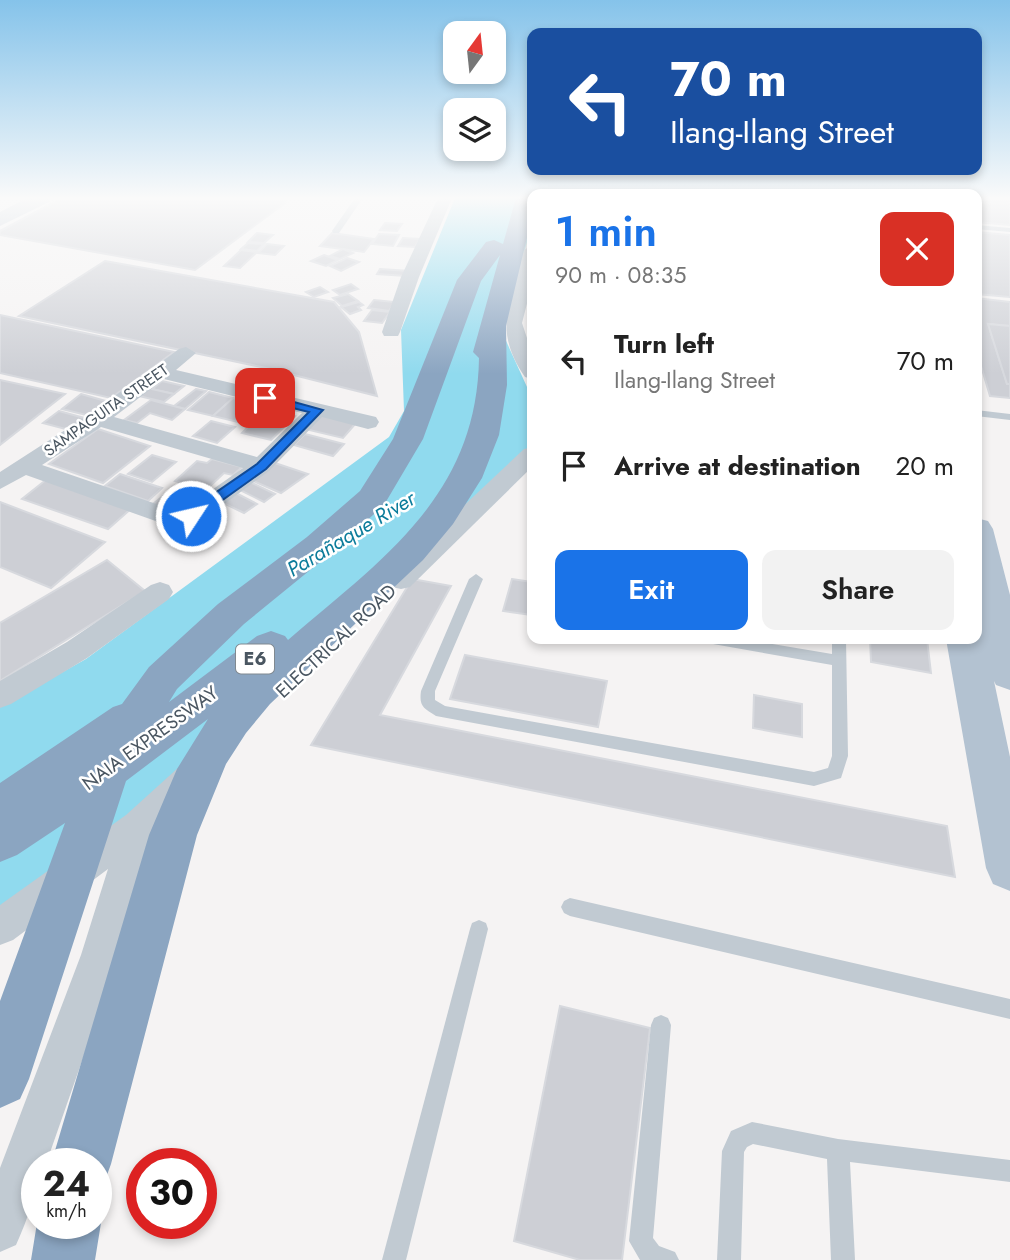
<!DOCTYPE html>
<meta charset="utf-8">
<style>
body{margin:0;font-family:Jost,sans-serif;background:#f2f2f2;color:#222;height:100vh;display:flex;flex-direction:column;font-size:26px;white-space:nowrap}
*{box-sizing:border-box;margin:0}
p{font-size:23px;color:#767676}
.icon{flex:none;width:38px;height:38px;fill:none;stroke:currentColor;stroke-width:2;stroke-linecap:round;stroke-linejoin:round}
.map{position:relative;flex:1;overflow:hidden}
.details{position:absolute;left:527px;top:189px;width:455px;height:455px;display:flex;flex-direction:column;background:#fff;border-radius:14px;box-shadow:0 4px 10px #0003}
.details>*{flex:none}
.top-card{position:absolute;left:527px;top:28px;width:455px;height:147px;border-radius:14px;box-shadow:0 4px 10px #0003;background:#1a4fa0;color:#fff;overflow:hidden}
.needle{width:46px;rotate:15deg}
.controls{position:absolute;left:443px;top:21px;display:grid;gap:14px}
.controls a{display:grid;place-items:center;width:63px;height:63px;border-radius:14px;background:#fff;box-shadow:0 4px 10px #0003;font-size:35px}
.speed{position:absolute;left:21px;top:1148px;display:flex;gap:14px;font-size:35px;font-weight:700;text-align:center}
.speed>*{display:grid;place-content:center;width:91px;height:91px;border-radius:50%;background:#fff;box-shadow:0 4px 10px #0003;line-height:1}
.speed small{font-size:18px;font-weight:400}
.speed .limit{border:10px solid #d22;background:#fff;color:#111}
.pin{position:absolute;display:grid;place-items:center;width:60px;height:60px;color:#fff;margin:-30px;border-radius:14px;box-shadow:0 4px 10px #0006}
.me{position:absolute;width:77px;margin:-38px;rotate:55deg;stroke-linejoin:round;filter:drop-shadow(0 0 5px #0008)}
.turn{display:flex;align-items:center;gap:24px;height:147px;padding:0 28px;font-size:32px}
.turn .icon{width:91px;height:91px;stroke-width:2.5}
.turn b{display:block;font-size:49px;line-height:60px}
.round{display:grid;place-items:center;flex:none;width:74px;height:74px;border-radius:14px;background:#f2f2f2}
.overview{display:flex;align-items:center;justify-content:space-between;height:119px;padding:0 28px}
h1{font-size:42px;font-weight:600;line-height:52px;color:#1a73e8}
.primary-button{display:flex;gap:14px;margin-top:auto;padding:14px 28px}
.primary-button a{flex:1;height:80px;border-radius:14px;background:#1a73e8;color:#fff;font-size:28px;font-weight:600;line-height:80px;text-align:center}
.primary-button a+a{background:#f2f2f2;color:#222}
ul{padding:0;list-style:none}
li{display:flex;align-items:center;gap:21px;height:105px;padding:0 28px}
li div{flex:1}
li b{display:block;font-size:26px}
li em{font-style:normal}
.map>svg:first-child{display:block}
.water{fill:#90daee}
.building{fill:#cdcfd5;stroke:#d7d9de;stroke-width:2}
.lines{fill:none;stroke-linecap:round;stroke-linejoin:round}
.service{fill:#c1cad2;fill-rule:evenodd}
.minor{fill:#c1cad2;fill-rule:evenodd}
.secondary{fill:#c1cbd6;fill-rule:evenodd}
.primary{fill:#b3c2d1;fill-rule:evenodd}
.motorway{fill:#8ba5c1;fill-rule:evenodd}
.route{fill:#1a73e8;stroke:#114b97;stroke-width:2}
.labels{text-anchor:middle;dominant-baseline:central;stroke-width:5;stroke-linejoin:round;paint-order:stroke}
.far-street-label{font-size:16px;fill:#4a5661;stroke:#fff}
.shield{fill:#fff;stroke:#808990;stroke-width:2}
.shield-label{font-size:18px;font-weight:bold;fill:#4a5661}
.street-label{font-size:19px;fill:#4a5661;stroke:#fff}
.water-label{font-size:21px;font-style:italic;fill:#0c7c9b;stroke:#fff}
</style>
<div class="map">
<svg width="1010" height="1260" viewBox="0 0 1010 1260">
<rect width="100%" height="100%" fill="#f5f3f3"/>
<path class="water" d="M455,198H532V224L502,332L532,398V456L82,860L0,914V707L86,659L389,437L404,411L401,330Z"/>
<g class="building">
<path d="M62,198H287L285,203L195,270L0,235V231Z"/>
<path d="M976,198H1010V225L976,222Z"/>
<path d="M385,223L402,224L397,231L380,230Z"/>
<path d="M976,232L1010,235V297L976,294Z"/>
<path d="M257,233L273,235L264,243L248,242Z"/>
<path d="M332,233L374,239L364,252L320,246Z"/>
<path d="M379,234L399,235L393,246L372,244Z"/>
<path d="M403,238L420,239L415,247L398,246Z"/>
<path d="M248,243L264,244L257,251L241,249Z"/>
<path d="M267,244L284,246L275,255L258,253Z"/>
<path d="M343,249L353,253L340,259L330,256Z"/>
<path d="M241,250L257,252L240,268L224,266Z"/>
<path d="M324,255L338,260L326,266L311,261Z"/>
<path d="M347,258L359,262L341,271L330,266Z"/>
<path d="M105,261L334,302L359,332L377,396L266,368L19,316Z"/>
<path d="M380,269L409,271L406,276L377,274Z"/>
<path d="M351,284L358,289L340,295L333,290Z"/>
<path d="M320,287L328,292L314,297L306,292Z"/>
<path d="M348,294L358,301L342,306L333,298Z"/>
<path d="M976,298L1010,302V326L988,324L1007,384H1010V398L990,396L976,349Z"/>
<path d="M374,300L395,302L389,311L368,308Z"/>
<path d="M359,302L363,305L358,307L361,310L350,314L341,307Z"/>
<path d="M372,310L390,312L382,323L364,321Z"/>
<path d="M0,315L174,352L111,398L0,373Z"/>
<path d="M988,324L1010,326V384H1007Z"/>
<path d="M0,380L65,394L0,445Z"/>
<path d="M162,381L184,386L174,394L152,389Z"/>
<path d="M150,388L152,389L174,394L164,402L139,396Z"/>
<path d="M196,389L206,391L185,409L174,406Z"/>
<path d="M209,392L233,398L213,416L188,410Z"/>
<path d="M81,394L109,402L90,416L62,409Z"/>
<path d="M233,398L261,406L242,423L213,416Z"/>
<path d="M151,400L185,409L172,420L150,413L137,423L124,420Z"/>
<path d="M59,411L88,419L73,431L43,423Z"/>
<path d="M279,412L295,416L271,440L242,433L255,420L267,423Z"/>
<path d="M319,415L356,423L343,438L305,429Z"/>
<path d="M211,421L235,427L217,443L193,436Z"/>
<path d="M98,429L150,446L103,483L49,464Z"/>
<path d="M305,434L344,444L333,456L294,445Z"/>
<path d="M152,455L176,462L152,482L128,474Z"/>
<path d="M212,459L242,467L233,475L224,473L206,490L175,481L197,461L207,463Z"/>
<path d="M272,462L308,474L281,493L251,480Z"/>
<path d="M120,474L162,488L148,501L105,486Z"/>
<path d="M47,479L133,507L108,529L22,499Z"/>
<path d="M246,480L275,494L264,502L236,488Z"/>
<path d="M230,490L257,504L244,513L217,500Z"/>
<path d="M168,492L194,500L180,513L153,504Z"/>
<path d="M0,502L105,542L51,588L0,567Z"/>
<path d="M107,560L145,591L0,681V623Z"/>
<path d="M412,579L451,586L380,715L947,826L955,877L311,745Z"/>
<path d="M512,579L532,582V615L503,611Z"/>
<path d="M870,639H927L931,673L871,662Z"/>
<path d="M465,655L607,681L598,727L450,699Z"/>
<path d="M754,695L802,704V737L753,728Z"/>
<path d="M560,1006L650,1028L622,1260H580L514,1241Z"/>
</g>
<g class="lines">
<g class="service">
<path d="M355,198H363L339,233H333L332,231Z"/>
<path d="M976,225L1010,228V232L976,229Z"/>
<path d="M976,410L1010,414V420L976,416Z"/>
<path d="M476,574L483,579L435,691V700L445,706L814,772L828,768L832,756V665L713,644L708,643L706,639H742L832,654V639H846L848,756L841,778L814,786L436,716C423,708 419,706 421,691L469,579Z"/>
<path d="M570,898L1010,999V1019L570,916L564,913L561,907L564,901Z"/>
<path d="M479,920L486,923L488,929L406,1260H382L470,929L472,923Z"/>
<path d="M661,1015L668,1018L671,1025L653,1238L659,1246L675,1252L679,1260H640L629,1241L651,1025L654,1018Z"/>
<path d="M752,1122L838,1139L1010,1160V1182L850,1162L855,1260H831L827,1159L753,1144L747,1147L744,1152L741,1260H717L722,1151L731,1131Z"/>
</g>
<g class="minor">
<path d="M438,198H452L419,277L400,332L398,336H384L382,332L401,277Z"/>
<path d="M532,245V284L522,323L532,353V379L525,377C492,329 510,300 524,250Z"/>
<path d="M186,347L196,353L176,370L376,417L379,422L376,427L368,429L322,417L269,471L200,522C188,525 176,527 164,524L26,475L0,489V472L90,414L179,349ZM164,379L302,413L257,457L114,417ZM101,427L243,468L185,509L174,510L42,465Z"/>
<path d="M532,447V467L410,587L401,589L392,587L388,580L392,573L524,449Z"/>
<path d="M160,582L169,585L173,592L169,599L87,658L11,704L0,708V681L67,642L151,585Z"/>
<path d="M190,763L201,767L206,777L201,787L153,834L119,955L46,1164H37C37,1194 28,1218 16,1245L0,1252V1168L81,955L108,869L13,940L0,945V905L126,815L179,767Z"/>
</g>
<path class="secondary" d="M27,198H52L49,202L0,226V212Z"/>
<path class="primary" d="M976,518L988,521L993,529L1010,595V690L996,685L994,681L1010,757V891L993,884L986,868L946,639H976V628L981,633L976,612Z"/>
<g class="motorway">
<path d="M516,198H532V216L506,326L507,385L499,435L482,478L453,524L423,560L270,704L246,733L226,764L197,835L111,1164L103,1186L96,1188V1164H51L149,835L177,769L208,719L126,781L29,1079L20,1099L0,1108V1001L65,823L17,855L0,862V783L113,707L122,704L149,667L218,604L307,537L360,491L393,439L457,280L486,242L494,240L503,244ZM500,255L473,352L479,358C477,496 382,559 288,640L285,636L271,631L257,636L169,702L177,689L244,624L331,553L384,505L423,439L481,281Z"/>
<path d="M96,1212L101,1223L95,1260H31L37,1223H96Z"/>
</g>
</g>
<linearGradient id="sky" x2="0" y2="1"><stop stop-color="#85c3ea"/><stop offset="0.53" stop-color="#fafafa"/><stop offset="1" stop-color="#fafafa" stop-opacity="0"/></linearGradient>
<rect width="1010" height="374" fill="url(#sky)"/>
<path class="route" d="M265,394L323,410L266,469L196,519H186V513L257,464L309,412L261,400L259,398Z"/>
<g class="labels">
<g class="far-street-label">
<text transform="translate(106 410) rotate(-35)">SAMPAGUITA STREET</text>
</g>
<rect class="shield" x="236" y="644.5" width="38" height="29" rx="5"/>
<g class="shield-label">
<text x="255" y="659">E6</text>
</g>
<g class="street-label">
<text transform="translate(336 641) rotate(-43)">ELECTRICAL ROAD</text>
<text transform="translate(150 738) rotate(-36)">NAIA EXPRESSWAY</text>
</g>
<g class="water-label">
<text transform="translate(351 534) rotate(-31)">Parañaque River</text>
</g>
</g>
</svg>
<div class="controls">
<a><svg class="needle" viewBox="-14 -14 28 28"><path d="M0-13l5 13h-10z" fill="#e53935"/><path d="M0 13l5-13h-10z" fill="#767676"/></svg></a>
<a><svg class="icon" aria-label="layers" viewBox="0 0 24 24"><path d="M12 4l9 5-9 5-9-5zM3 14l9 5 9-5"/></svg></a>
</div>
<div class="speed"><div>24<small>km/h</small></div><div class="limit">30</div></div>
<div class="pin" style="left:265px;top:398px;background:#d93025"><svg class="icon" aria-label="arrive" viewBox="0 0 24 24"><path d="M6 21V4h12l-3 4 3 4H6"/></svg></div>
<svg class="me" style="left:191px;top:516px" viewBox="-20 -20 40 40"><circle r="17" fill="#1a73e8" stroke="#fff" stroke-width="3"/><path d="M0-11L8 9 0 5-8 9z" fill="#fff"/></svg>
<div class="top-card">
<div class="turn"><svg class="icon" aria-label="left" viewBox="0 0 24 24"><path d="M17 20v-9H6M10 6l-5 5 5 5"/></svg><div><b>70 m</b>Ilang-Ilang Street</div></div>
</div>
<section class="details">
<div class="overview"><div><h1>1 min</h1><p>90 m · 08:35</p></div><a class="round" style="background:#d93025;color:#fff"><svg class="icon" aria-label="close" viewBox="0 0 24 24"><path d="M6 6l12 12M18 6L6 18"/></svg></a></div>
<ul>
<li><svg class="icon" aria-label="left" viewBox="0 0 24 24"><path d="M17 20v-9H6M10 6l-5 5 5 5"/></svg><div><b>Turn left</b><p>Ilang-Ilang Street</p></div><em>70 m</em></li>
<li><svg class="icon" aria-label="arrive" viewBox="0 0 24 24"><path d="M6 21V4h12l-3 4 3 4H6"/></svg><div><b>Arrive at destination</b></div><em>20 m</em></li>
</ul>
<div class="primary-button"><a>Exit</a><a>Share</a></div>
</section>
</div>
